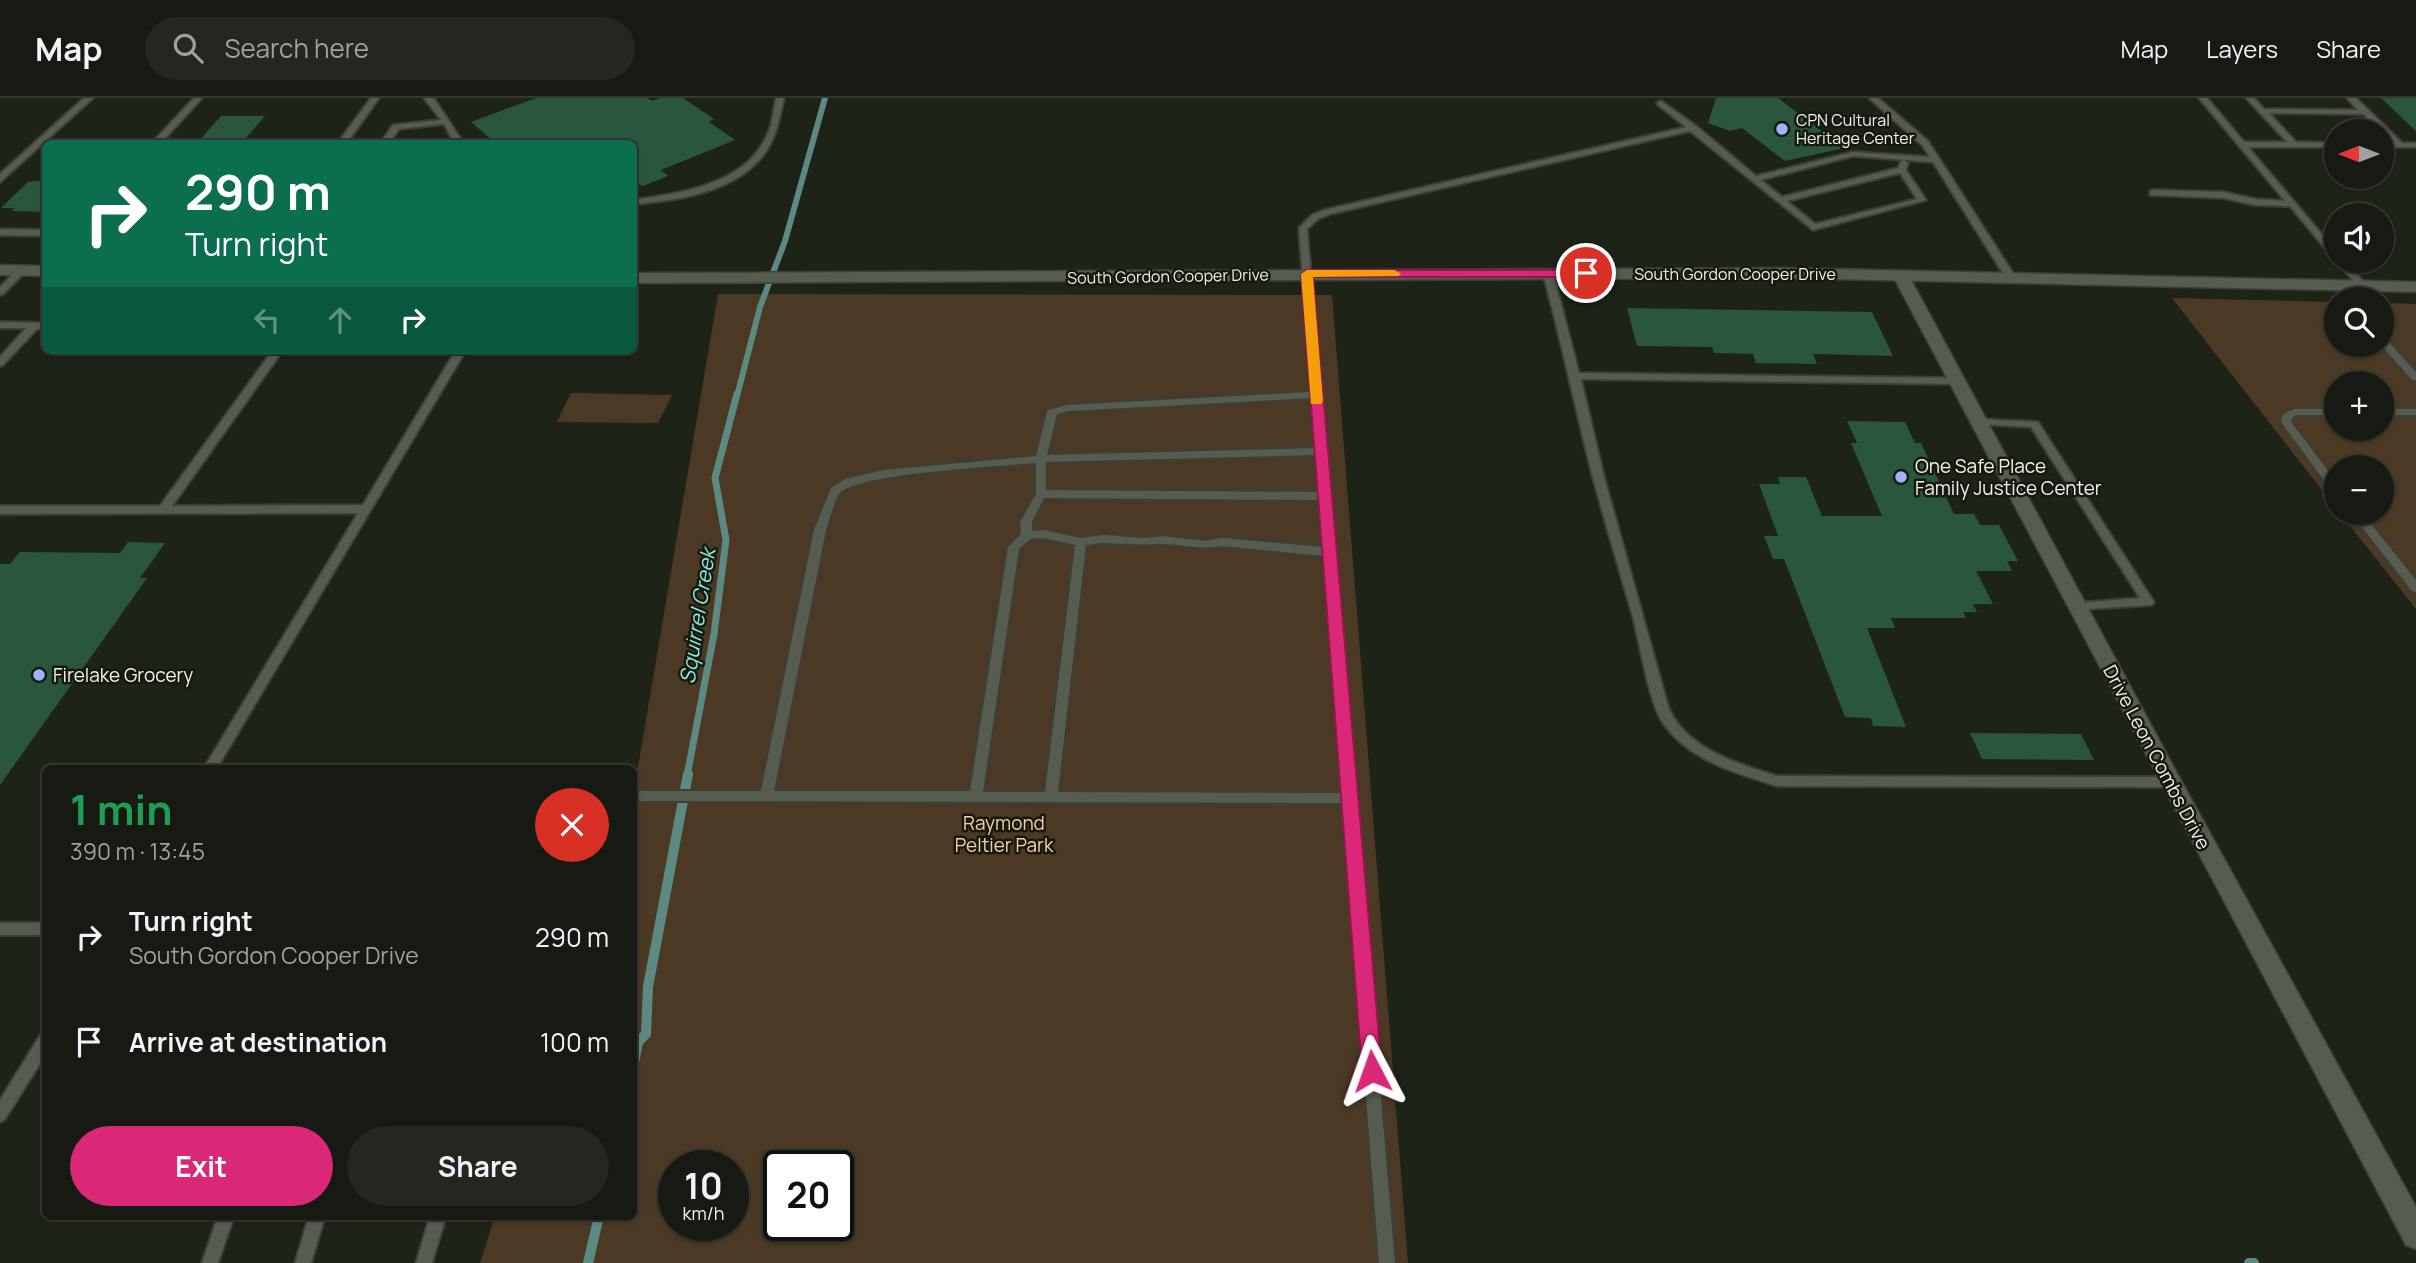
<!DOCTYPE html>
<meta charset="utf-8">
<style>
body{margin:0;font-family:Manrope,sans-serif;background:#232720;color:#f1f3f6;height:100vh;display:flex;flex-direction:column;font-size:26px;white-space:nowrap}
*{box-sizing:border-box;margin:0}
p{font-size:23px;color:#9ea19f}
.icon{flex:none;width:38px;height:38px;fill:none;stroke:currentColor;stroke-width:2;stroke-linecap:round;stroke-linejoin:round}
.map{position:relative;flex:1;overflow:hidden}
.panel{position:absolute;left:42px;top:667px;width:595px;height:455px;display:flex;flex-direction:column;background:#161a12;border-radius:10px;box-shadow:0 2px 5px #0004,0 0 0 2px #353832}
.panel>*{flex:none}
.hud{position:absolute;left:42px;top:42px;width:595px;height:214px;border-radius:10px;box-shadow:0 2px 5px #0004,0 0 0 2px #353832;background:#0b6e4f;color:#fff;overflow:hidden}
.needle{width:46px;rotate:270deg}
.tools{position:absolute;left:2324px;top:21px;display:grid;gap:14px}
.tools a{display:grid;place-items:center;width:70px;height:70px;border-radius:50%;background:#161a12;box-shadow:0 2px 5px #0004,0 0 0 2px #353832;font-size:35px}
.speed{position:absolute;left:658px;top:1052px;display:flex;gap:14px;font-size:35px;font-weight:700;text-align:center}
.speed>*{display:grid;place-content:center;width:91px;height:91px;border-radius:50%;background:#161a12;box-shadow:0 2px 5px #0004,0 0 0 2px #353832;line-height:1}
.speed small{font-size:18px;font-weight:400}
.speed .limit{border:4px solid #111;border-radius:10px;background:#fff;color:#111}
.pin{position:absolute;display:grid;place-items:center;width:60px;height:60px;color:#fff;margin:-30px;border:4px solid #fff;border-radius:50%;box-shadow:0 2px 7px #0007}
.me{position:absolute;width:77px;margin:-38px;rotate:356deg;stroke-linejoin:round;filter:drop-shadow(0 0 5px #0008)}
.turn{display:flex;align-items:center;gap:24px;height:147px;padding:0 28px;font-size:32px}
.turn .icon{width:91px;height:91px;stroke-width:2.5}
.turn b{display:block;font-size:49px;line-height:60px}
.lanes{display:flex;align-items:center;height:66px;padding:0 28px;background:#0003;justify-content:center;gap:35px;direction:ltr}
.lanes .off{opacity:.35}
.round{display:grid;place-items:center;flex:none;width:74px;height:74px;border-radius:37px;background:#232720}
.summary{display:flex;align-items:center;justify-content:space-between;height:119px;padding:0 28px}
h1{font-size:42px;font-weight:700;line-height:52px;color:#1e9e55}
.button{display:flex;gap:14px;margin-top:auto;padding:14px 28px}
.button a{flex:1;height:80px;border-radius:42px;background:#db2777;color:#fff;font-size:28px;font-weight:700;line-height:80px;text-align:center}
.button a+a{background:#232720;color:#f1f3f6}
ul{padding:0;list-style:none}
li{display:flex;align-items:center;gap:21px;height:105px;padding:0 28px}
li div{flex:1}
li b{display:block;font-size:26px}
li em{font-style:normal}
header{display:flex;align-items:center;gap:42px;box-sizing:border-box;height:98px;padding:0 35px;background:#161a12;border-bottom:2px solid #353832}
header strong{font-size:33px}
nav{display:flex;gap:38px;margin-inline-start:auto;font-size:24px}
.search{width:490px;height:63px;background:#232720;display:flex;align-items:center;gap:18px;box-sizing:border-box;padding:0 24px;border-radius:38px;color:#9ea19f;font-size:26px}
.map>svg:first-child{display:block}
.green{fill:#4c3923;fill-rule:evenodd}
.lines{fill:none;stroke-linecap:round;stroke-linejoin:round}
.stream-far2{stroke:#5c8a83;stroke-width:6}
.stream-far1{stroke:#5c8a83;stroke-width:7}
.stream{stroke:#5c8a83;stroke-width:10}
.building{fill:#2a563d}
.lane-casing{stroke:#3b3f37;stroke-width:4}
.street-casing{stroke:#3b3f37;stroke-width:3}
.secondary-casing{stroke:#3b3f37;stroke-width:3}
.lane{fill:#565c50;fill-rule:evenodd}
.street{fill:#565c50;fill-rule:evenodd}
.secondary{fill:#565c50;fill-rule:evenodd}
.route{fill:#db2777;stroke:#8e194d;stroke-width:2}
.slow{fill:#f59e0b}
.poi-dot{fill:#9fb3fd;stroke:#15190f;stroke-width:2.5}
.labels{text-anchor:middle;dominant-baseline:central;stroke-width:5;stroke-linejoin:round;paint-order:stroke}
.far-poi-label{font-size:16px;fill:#eef2eb;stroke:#15190f;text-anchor:start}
.far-street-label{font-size:16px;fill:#eef2eb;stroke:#15190f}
.poi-label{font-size:19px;fill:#eef2eb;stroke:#15190f;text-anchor:start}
.street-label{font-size:19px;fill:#eef2eb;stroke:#15190f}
.park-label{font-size:19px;fill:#f8d0a2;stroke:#15190f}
.water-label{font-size:21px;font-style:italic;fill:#88eadf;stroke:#15190f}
</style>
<header>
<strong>Map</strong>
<div class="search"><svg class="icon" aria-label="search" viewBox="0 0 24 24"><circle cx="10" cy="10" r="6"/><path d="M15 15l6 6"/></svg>Search here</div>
<nav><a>Map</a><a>Layers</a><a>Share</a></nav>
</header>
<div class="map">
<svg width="2416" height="1165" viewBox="0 0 2416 1165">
<rect width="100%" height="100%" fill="#1e2318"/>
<g class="green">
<path d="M718,196L1332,197L1408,1165H480L495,1118H634V693ZM674,1068H733V1127H674ZM779,1068H838V1127H779Z"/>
<path d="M2172,200L2336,204V247H2382V205L2416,206V511L2340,415H2382V369H2336V410ZM2336,285H2382V331H2336Z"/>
<path d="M571,295L672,297L658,325L557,324Z"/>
</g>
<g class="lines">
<path class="stream-far2" d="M737,298L760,209L785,143L825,0"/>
<path class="stream-far1" d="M687,678L714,536L726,442L715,380L737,296"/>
<g class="stream">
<path d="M634,965L638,944L646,936L648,889L688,676"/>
<path d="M588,1165L599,1118"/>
<path d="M2249,1165H2254"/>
</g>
</g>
<g class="building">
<path d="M536,0H647L652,3L660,0H683L714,21L709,24L735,42L661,72L668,78L643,88L634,84V46H613L606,40L593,46H497L471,24Z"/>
<path d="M1716,0H1778L1844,50L1785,63L1742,30L1730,33L1708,25Z"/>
<path d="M2381,0H2416V33Z"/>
<path d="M221,18H265L241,46H196Z"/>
<path d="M46,82V114L11,113L15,110H1L28,84Z"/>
<path d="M1627,210L1872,214L1893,258L1813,256L1817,266L1756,265L1753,256L1714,255L1712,249L1637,248Z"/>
<path d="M1847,323L1905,324L1915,345H1921L1954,416H1974L1980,427H1999L2018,463H2007L2012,473H1976L1993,506H1973L1977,514H1963L1966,520H1891L1895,530H1867L1906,629L1873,628L1871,620L1845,619L1784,461H1773L1764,438H1778L1759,386H1780L1778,379H1806L1822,418H1882L1851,345H1857Z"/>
<path d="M128,444L165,445L140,480H147L0,687V466H10L20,454L120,455Z"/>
<path d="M1970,635L2081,636L2094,662L1982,661Z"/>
</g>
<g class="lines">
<defs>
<g id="lane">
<path d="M84,0H93L0,84V76Z"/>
<path d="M194,0H202L160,46H151Z"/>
<path d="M371,0H379L346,46H337Z"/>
<path d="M424,0H433L435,2L464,46H455L444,26L399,31L388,46H380L393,27L441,22Z"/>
<path d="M776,0H784C780,18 777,36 767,52C739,94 680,102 634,106V102C685,94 753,86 771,27C773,18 774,9 776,0Z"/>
<path d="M1869,0H1878L1928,43L2016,180L2014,182H2008L2006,180L1933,64L1853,58L1761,82L1782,99L1898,70L1901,63L1904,62L1908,65L1906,72L1926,102L1813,132L1690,33L1330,116L1318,121L1307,131L1395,1165H1379L1343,705L634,703V693H761L814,432L831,390L845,381L884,372L1036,358L1047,314L1048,312L1068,307L1311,294L1299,130L1312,117L1324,112L1686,29L1658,7L1657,5L1661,3L1696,28L1756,78L1853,54L1930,59L1922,47ZM1900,75L1917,101L1815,126L1787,103ZM1312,300L1316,350L1047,357L1057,316L1068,313ZM1316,357L1319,394L1046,392V364ZM1036,365V396L1020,424L1021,436L1008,449L970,693H774L826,432C830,421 833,406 839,396C854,375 1004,368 1036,365ZM1044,400L1320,402L1323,449L1222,440L1206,443L1161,438L1144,440L1103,437L1081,440L1043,432L1032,433V424ZM1043,440L1075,447L1045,694H983L1019,451L1030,441ZM1103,445C1123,446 1140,447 1160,446C1182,446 1198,452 1222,448L1324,458L1342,695L1058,694L1086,447Z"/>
<path d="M2199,0H2207L2244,44H2287L2246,0H2254L2264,11L2358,12L2347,0H2356L2402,45H2416V49H2382V45H2393L2363,16L2269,15L2296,44L2336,45V49H2248L2336,153V161L2333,160L2290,108L2255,107L2223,100L2150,97V93L2153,92L2223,94L2255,101L2285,103Z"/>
<path d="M0,131L46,132V138L0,137Z"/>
<path d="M2337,163H2346L2365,186V190H2359Z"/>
<path d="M22,169L27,172L3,196L0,197V189L19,170Z"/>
<path d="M1548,172L1553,175L1579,275L1956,280L1961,283L1956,286L1581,281L1604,379L1668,608C1684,650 1738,666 1777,678L2170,679L2175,680L2177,684L2175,688L2170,689L1777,688C1736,675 1690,663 1663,625C1649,605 1640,546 1633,519C1619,471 1605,424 1592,376C1575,309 1561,242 1543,175Z"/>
<path d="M0,224L46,225V231H37L3,267L0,268V259L26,230H0Z"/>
<path d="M2382,239L2385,240L2416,274V283L2412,282L2381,247Z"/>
<path d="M273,252H283L172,408L363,407L456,252H466L217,670H204L358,415L0,416V408H160Z"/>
<path d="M2294,311H2336V317H2296L2292,320L2291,324L2336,383V394L2332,393L2281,324L2283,316Z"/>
<rect x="2382" y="311" width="34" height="6"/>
<path d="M1978,321L2038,324L2152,501L2154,504L2152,507L2073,512L2071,509L2073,506L2077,505L2140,500L2031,329L1974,326V322Z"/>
<path d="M2351,415H2362L2416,482V494L2412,493Z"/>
<rect x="0" y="825" width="46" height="12"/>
<path d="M46,934V956L5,1021L0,1024V1002L41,936Z"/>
<path d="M218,1118H234L218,1165H202Z"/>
<path d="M309,1118H325L311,1165H295Z"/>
<path d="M430,1118H446L432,1165H416Z"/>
</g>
<path id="street" d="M1901,173L1909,178L2178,677L2416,1109V1151L2406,1147L1893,178Z"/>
<g id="secondary">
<path d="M0,167L46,168V178L0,177Z"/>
<path d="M1786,170L2416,184V194L1786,180L634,185V175Z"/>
</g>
</defs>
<use href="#lane" class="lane-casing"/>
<use href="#street" class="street-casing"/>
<use href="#secondary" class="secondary-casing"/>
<use href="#lane" class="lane"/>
<use href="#street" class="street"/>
<use href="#secondary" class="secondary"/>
</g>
<path class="route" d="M1307,172H1586L1591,175L1586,179H1313L1382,973L1379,980L1372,983L1365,980L1362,973L1301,176Z"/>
<path class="slow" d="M1395,172L1401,176L1399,178L1313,179L1323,303L1321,306H1311L1301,176L1307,172Z"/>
<g class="poi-dot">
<circle cx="1782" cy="31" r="7"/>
<circle cx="1901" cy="379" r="7"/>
<circle cx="39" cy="577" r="7"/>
</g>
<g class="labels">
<g class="far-poi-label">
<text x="1796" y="22">CPN Cultural<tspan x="1796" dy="18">Heritage Center</tspan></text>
</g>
<g class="far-street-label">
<text x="1735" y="176">South Gordon Cooper Drive</text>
<text transform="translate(1168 178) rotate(-1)">South Gordon Cooper Drive</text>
</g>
<g class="poi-label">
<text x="1915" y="368">One Safe Place<tspan x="1915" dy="22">Family Justice Center</tspan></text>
<text x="53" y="577">Firelake Grocery</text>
</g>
<g class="street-label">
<text transform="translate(2157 659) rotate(62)">Drive Leon Combs Drive</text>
</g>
<g class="park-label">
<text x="1004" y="725">Raymond<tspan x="1004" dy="22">Peltier Park</tspan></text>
</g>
<g class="water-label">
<text transform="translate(697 518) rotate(-81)">Squirrel Creek</text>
</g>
</g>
</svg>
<div class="tools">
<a><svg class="needle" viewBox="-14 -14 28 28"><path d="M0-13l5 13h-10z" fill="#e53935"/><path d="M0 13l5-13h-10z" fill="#9ea19f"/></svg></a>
<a><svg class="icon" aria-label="sound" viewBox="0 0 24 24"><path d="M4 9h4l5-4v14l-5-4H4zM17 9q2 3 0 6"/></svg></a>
<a><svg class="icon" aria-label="search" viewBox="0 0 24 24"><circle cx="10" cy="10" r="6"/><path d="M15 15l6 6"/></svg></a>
<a>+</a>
<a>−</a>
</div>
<div class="speed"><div>10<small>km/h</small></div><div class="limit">20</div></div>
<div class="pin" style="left:1586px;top:175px;background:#d93025"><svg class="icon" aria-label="arrive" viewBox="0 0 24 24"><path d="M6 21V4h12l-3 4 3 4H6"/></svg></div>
<svg class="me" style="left:1372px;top:973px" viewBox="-20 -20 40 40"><path d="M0-17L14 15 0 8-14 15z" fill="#db2777" stroke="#fff" stroke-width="4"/></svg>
<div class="hud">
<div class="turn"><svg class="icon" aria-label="right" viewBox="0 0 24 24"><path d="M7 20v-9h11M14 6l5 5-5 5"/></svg><div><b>290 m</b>Turn right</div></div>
<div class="lanes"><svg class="icon off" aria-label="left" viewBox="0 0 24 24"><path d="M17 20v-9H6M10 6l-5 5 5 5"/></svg><svg class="icon off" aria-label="ahead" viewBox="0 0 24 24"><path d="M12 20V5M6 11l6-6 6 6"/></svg><svg class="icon" aria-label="right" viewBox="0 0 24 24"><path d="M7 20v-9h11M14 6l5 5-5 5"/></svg></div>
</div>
<section class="panel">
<div class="summary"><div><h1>1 min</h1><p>390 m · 13:45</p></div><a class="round" style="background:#d93025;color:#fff"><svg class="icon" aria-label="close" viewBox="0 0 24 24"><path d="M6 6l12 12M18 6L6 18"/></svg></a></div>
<ul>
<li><svg class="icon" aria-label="right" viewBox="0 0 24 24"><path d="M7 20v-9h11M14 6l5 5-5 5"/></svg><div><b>Turn right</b><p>South Gordon Cooper Drive</p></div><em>290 m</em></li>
<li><svg class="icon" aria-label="arrive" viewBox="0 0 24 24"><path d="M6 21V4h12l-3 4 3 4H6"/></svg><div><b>Arrive at destination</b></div><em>100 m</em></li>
</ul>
<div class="button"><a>Exit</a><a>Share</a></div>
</section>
</div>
